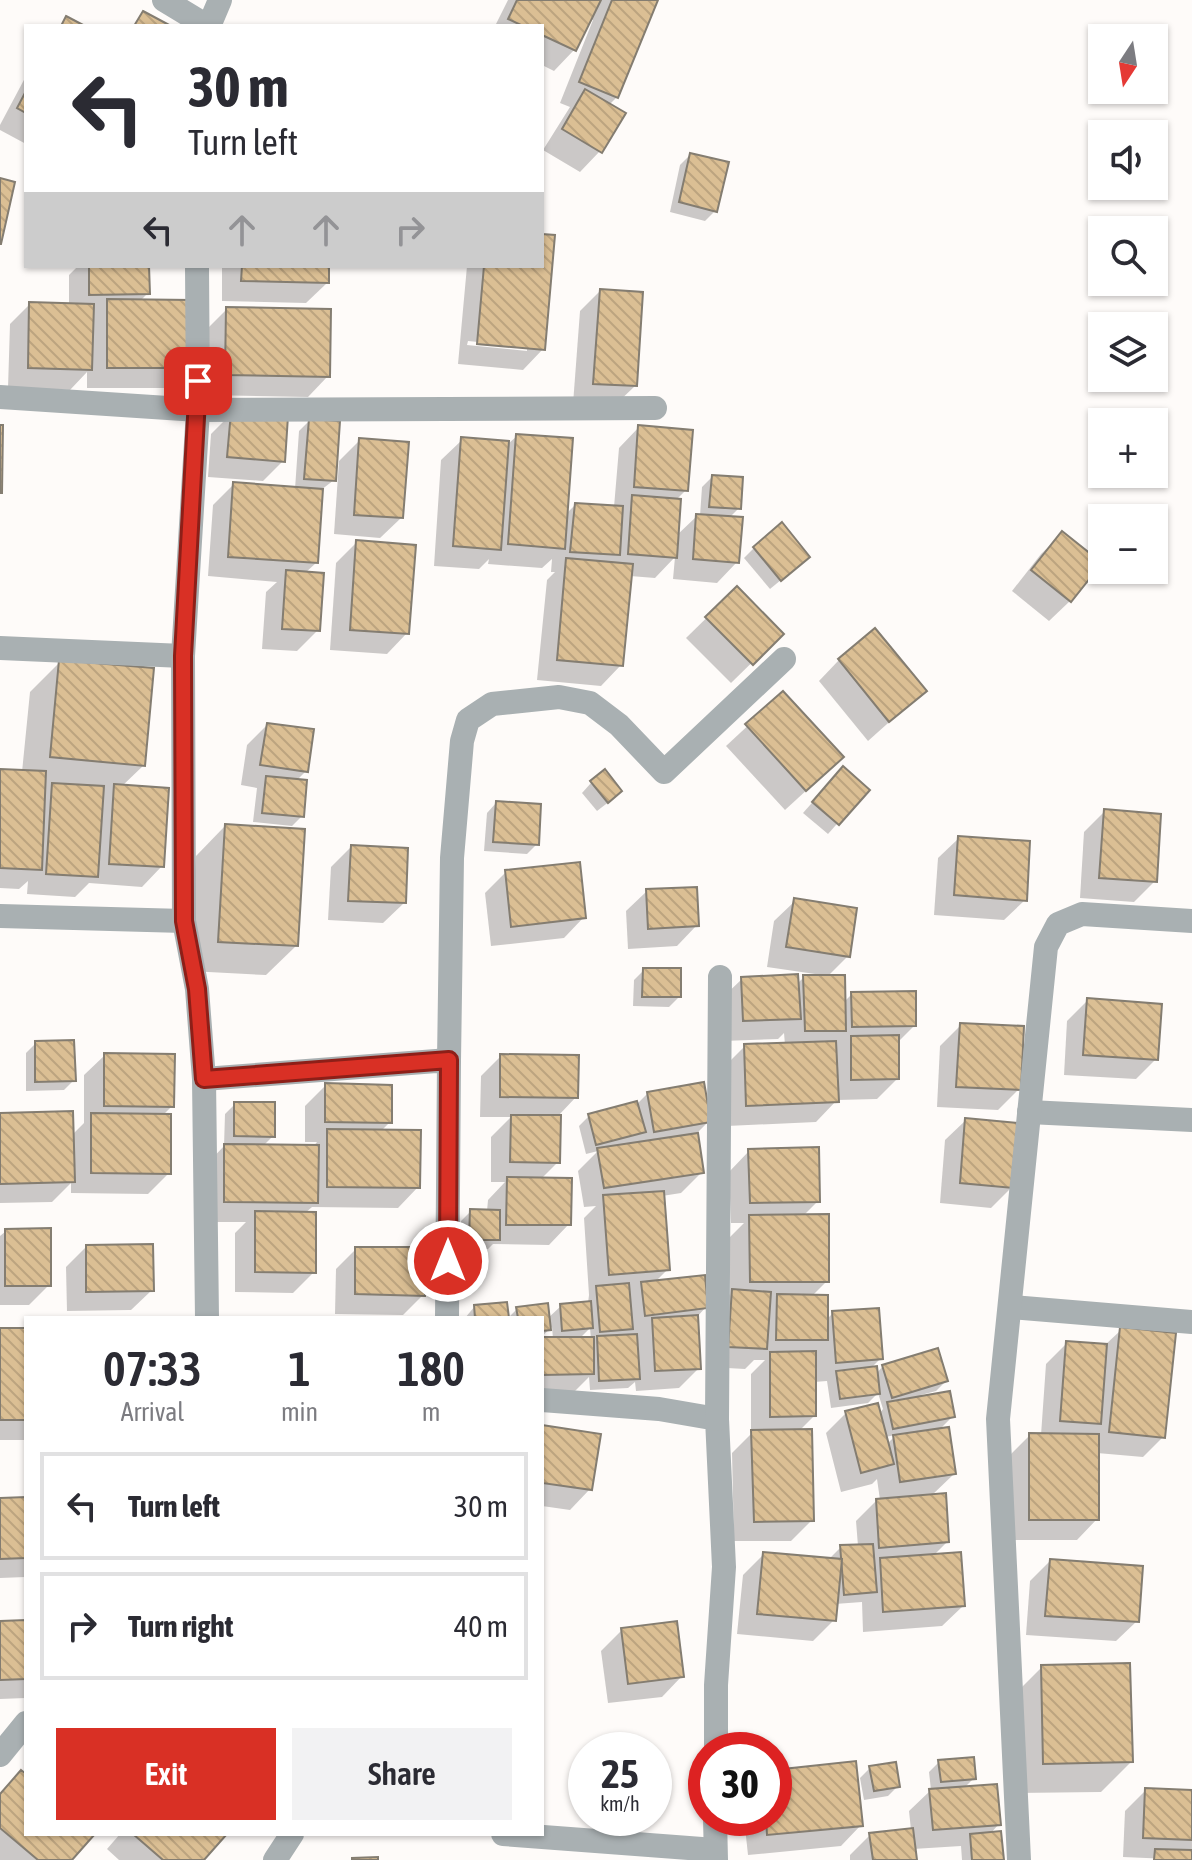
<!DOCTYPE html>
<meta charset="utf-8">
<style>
body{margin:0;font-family:"Asap Condensed",sans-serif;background:#f2f2f3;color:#2b2b33;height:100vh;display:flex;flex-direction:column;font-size:30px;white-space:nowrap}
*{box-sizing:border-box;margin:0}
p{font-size:26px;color:#7c7c81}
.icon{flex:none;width:44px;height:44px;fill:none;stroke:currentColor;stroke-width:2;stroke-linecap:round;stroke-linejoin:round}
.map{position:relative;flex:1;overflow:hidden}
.drawer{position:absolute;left:24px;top:1316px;width:520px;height:520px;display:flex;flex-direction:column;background:#fff;border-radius:0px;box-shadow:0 2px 6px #0004}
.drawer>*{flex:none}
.top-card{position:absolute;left:24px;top:24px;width:520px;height:244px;border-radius:0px;box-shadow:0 2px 6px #0004;background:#fff;color:#2b2b33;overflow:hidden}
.needle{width:52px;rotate:192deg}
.buttons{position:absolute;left:1088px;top:24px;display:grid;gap:16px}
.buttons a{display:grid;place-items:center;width:80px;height:80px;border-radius:0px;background:#fff;box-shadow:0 2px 6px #0004;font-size:40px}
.speed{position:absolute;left:568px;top:1732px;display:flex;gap:16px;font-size:40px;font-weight:700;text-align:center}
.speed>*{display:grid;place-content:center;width:104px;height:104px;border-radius:50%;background:#fff;box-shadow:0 2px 6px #0004;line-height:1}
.speed small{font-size:20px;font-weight:400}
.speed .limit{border:12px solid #d22;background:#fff;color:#111}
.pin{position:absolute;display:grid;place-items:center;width:68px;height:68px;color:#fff;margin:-34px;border-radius:16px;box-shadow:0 4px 12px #0006}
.me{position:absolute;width:88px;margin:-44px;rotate:0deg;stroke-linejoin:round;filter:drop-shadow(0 0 6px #0008)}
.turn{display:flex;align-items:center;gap:28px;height:168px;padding:0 32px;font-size:36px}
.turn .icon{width:104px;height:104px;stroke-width:2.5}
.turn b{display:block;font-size:56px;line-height:68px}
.lanes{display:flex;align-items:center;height:76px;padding:0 32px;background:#0003;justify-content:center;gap:40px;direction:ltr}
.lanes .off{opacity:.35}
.eta{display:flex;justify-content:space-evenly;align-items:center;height:136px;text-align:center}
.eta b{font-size:48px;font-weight:600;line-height:56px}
.button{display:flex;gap:16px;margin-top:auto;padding:16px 32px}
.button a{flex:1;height:92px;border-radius:0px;background:#d93025;color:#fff;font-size:32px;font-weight:600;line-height:92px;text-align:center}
.button a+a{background:#f2f2f3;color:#2b2b33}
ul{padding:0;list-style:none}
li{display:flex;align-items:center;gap:24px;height:108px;margin:0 16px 12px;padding:0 16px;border:4px solid #e1e1e2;border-radius:0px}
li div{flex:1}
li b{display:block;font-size:30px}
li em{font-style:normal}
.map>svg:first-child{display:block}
.shadow{fill:#0003;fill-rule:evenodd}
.building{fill:url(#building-back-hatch);stroke:#847d71;stroke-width:2}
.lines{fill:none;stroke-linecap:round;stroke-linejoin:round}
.street{stroke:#a9b0b2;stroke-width:24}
.route-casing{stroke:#8d1f18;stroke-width:20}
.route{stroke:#d93025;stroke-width:14}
</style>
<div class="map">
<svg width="1192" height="1860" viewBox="0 0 1192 1860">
<defs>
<pattern id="building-back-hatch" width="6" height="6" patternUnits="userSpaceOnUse" patternTransform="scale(2)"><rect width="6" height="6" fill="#dbbf94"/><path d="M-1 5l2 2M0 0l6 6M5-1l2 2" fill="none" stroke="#bca47f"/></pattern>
</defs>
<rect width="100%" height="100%" fill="#fefbf9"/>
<g class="shadow">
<path d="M508,0H655L617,97L609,105L600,151L580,172L543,150L570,107L560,103L593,20L590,19L574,50L554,71L542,65V26H495Z"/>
<path d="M26,76V144L0,130V125Z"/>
<path d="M690,155L715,211L705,221L670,212L680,165Z"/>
<path d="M542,236L543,349L523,370L458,364L467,266H542ZM468,341L527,347V351L467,345Z"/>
<path d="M78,266H147L148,293L140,301L189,367L169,388H87V372L70,390L8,388L10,324L30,304L69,305V275Z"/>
<path d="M222,266H327V283L306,303L222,301Z"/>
<path d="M600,291L635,386L614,406L573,404L580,311Z"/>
<path d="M227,309L328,376L308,397L205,395L206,330Z"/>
<path d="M231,414L283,461L263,481L208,477L211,434Z"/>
<path d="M309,421L334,480L321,490L316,563L305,573L318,630L297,651L262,649L266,592L277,582L208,576L213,505L234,484L295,489L299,431Z"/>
<path d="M639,427L686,490L676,500V536L697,516H700L702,487L712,477L739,508L729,518L737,562L717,583L673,579L675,557L655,578L630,576L621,665L601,686L537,680L547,580L555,572H551L552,559L542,568L488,564L489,559L479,569L434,566L441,460L462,440L509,443L517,436L565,515L575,505L614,507L619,448Z"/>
<path d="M360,440L401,518L380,538L334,534L339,461Z"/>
<path d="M1062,534L1070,601L1049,621L1012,591L1041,554Z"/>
<path d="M357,542L407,633L387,654L330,650L336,563Z"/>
<path d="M754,548L798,566L770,589L744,558Z"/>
<path d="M736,589L781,634L731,683L686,638Z"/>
<path d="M839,660L924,691L868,741L819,681Z"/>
<path d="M60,662L144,765L121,787L162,866L142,887L89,883L75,897L27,894L28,881L19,889L0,888V771L22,772L30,692Z"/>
<path d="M783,693L821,777L785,810L726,746Z"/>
<path d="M267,725L306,771L296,781L302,816L292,826L253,822L257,788L241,785L247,745Z"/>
<path d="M833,779L867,790L828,834L803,813Z"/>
<path d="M591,783L610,801L597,811L582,793Z"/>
<path d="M496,803L537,844L527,854L484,851L487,813Z"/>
<path d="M1105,811L1155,881L1134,902L1080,898L1084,832Z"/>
<path d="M225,826L296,946L266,975L189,971L196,856Z"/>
<path d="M959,838L1025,900L1004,920L934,915L938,858Z"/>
<path d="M351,847L404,903L383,923L328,920L331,867Z"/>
<path d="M506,872L584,917L564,938L491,946L485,893Z"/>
<path d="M647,891L697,925L677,946L628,949L626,911Z"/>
<path d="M795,901L848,956L827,977L844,1002L852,994L914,1026L897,1043V1079L877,1099L837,1100L816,1122L727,1126L724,1067L745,1046L785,1045L784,1033L778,1039L723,1041L721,999L742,979L797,984L804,977H815V974L767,967L774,921Z"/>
<path d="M644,970L679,997L669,1007L633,1006L634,980Z"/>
<path d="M1088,1000L1156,1059L1136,1079L1064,1075L1067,1021Z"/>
<path d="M961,1025L1019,1089L998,1110L937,1107L940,1046Z"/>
<path d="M36,1043L74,1080L64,1090L26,1091V1053Z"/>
<path d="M105,1055L172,1106L162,1116L169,1173L148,1194L71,1193V1183L52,1202L0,1203V1115L71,1136L84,1123V1075Z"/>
<path d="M501,1056L576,1097L559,1115L558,1162L541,1179L569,1224L549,1245L493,1244L488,1249H460L461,1221L471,1211H487L488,1200L505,1182H491V1137L511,1117H480L481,1076Z"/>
<path d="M326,1085L390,1122L380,1132L418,1187L398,1208L312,1207L304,1214L314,1272L293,1293L235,1292V1233L246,1222H204L205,1166L224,1146L225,1114L235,1104L273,1136L263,1146L313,1147L317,1142H305V1106Z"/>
<path d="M648,1093L708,1122L696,1134L702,1172L681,1193L662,1196L668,1269L655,1282L706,1307L696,1318L699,1368L679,1388L636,1391L635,1382L628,1388L590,1390L589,1377L572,1394H542V1339H553L552,1327L542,1336V1318H508L517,1309L547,1319L561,1306L588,1303L589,1295L584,1218L596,1206L584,1207L578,1171L598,1151L586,1154L579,1126L589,1116L636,1105ZM590,1328L591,1339H579Z"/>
<path d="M966,1120L1012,1187L991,1208L940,1203L945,1140Z"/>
<path d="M749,1151L818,1201L803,1216L827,1281L811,1297L826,1320L833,1313L881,1358L870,1369L876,1374L883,1366L946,1381L936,1391L921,1395L922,1398L953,1416L939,1430L954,1474L931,1496L947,1542L933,1556L963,1606L942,1626L863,1632L862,1602L835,1604L834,1620L813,1641L737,1634L743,1575L764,1554L832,1560L831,1557L841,1547L858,1546L856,1521L877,1500H880L877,1479L872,1484L841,1492L826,1433L846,1413L879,1414L883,1409L878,1393L868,1403L831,1408L827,1381L814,1382V1416L799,1431L812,1520L791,1541H734L732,1453L751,1434V1374L765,1360H754L745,1369L709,1367L712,1312L730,1294V1237L744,1223H731L729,1172ZM896,1435L887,1444L885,1437Z"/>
<path d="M6,1231L49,1285L29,1305H0V1236Z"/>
<path d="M87,1246L152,1290L131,1310L67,1311L66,1267Z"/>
<path d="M356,1249L423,1295L403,1315L335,1314L336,1269Z"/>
<path d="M475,1306L507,1318H465Z"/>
<rect x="0" y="1330" width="26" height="110"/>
<path d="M1121,1330L1163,1437L1143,1457L1097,1453V1519L1077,1540H1009V1456L1030,1435H1041L1046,1364L1067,1343L1104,1346Z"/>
<path d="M542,1427L590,1489L570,1510L542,1506Z"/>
<path d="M26,1499V1577L0,1578V1500Z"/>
<path d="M1050,1561L1137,1621L1116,1641L1026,1635L1030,1581Z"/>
<path d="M26,1622V1698L0,1699V1623Z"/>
<path d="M622,1630L682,1676L662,1697L608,1703L601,1651Z"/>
<path d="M1042,1667L1131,1762L1101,1792L1014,1793L1012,1697Z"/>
<path d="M939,1762L974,1778L964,1788L999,1824L989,1835L1002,1860H962L961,1846L913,1849L915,1860H850V1855L870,1835L911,1830L909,1811L931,1790L929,1772Z"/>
<path d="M870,1768L898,1786L888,1796L864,1800L860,1778Z"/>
<path d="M774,1772L861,1825L841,1846L748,1855L744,1818H774Z"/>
<path d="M26,1777V1834H92L70,1860H0V1794Z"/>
<path d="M1146,1790L1192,1792V1860L1123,1857L1125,1811Z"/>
<path d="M120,1834H224L202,1860H119L107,1849Z"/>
</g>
<g class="building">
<path d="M517,0H601L576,51L542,35V26H523L508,19Z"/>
<path d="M612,0H658L618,98L579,82Z"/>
<path d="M143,11L171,26H134Z"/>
<path d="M66,16L85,26H61Z"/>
<path d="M585,89L626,113L602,153L562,129Z"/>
<path d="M26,91V113L17,108Z"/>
<path d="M690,153L729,162L717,212L679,202Z"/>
<path d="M0,178L15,182L1,244H0Z"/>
<path d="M542,234L555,235L545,350L477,344L484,266H542Z"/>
<path d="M89,266H149L150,294L89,295Z"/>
<path d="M242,266H329V283L241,281Z"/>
<path d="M600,289L643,292L637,386L593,384Z"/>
<path d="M107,299L192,300L191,368H107Z"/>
<path d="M29,302L94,304L92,370L28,368Z"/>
<path d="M226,307L331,309L330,377L225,375Z"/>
<path d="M231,412L288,416L285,462L227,457Z"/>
<path d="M309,419L340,421L336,481L304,479Z"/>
<path d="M0,425H3L2,493H0Z"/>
<path d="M638,425L693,430L688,491L634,487Z"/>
<path d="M516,434L573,438L565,549L508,544Z"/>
<path d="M461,437L509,441L501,550L453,546Z"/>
<path d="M359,438L409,442L403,518L354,515Z"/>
<path d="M712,475L743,477L741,509L709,507Z"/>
<path d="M233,482L323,489L318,563L228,557Z"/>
<path d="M632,495L681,499L677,558L628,554Z"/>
<path d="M575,503L623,506L620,555L570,552Z"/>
<path d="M696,514L743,517L739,563L693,559Z"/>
<path d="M782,522L810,557L781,581L753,547Z"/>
<path d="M1062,531L1102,563L1071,602L1031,570Z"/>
<path d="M356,540L416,545L409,634L350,630Z"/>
<path d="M566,558L633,564L623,666L557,660Z"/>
<path d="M286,570L324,573L320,631L282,629Z"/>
<path d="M737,586L784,634L753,665L705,617Z"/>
<path d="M875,628L927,691L889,722L838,659Z"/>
<path d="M59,660L154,668L145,766L50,757Z"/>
<path d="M783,691L844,757L806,791L745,724Z"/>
<path d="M267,723L314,729L308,772L260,765Z"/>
<path d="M843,766L870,790L839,825L812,802Z"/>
<path d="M0,769L46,771L42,870L0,868Z"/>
<path d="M605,769L622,791L608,803L590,781Z"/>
<path d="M266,776L307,780L304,817L262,813Z"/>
<path d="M52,783L104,786L98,877L46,874Z"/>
<path d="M114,784L169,788L164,867L109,864Z"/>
<path d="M496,801L541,804L539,845L493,842Z"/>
<path d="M1104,809L1161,814L1157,882L1099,878Z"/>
<path d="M225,824L305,829L298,946L218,942Z"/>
<path d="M958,836L1030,841L1027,901L954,895Z"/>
<path d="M351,845L408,848L406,903L348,901Z"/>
<path d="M580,862L586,918L511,927L505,870Z"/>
<path d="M697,887L699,926L648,929L646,889Z"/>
<path d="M794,898L857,908L850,957L786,947Z"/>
<path d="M643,968H681V997H642Z"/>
<path d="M798,974L801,1019L743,1021L741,977Z"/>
<path d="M803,975H845L846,1031H805Z"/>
<path d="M916,991V1026L852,1027L851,992Z"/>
<path d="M1087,998L1162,1004L1158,1060L1083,1055Z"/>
<path d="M960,1023L1024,1026L1021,1090L956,1087Z"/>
<path d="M899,1035V1079L851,1080V1036Z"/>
<path d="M74,1040L76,1081L35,1082V1041Z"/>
<path d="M836,1041L839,1102L746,1106L744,1044Z"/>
<path d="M104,1053L175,1054L174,1107L104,1106Z"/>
<path d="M500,1054L579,1055L578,1098L500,1097Z"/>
<path d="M704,1082L711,1122L654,1132L647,1092Z"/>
<path d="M325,1083L392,1085V1123L325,1122Z"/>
<path d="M637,1101L646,1132L596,1145L588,1114Z"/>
<path d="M234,1102H275V1137L234,1136Z"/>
<path d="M73,1111L75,1182L0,1184V1113Z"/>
<path d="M91,1113L171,1114V1174L91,1173Z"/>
<path d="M511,1115H561L560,1163L510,1162Z"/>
<path d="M965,1118L1019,1123L1013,1188L960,1183Z"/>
<path d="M327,1129L421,1130L420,1188L327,1187Z"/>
<path d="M698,1133L704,1173L604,1188L597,1148Z"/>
<path d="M224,1144L319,1145L318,1203L224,1202Z"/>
<path d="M819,1147L820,1202L750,1203L748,1149Z"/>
<path d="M507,1177L572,1178L571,1225H506Z"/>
<path d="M664,1191L670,1270L609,1275L603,1195Z"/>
<path d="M470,1209L500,1210V1240H469Z"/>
<path d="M255,1211L316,1212V1273L255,1272Z"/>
<path d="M829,1214V1282H750L749,1215Z"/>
<path d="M51,1228V1286H5V1229Z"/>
<path d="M153,1244L154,1291L86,1292V1245Z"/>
<path d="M355,1247H426L425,1296L355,1294Z"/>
<path d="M705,1275L708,1308L645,1316L641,1282Z"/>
<path d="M629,1283L633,1329L600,1332L596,1286Z"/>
<path d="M732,1289L771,1292L767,1349L728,1347Z"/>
<path d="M777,1294L828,1295V1340H776Z"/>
<path d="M591,1301L593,1328L562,1331L560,1304Z"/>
<path d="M507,1302L509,1318H475L474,1305Z"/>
<path d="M548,1303L551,1330L542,1331V1318H518L516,1307Z"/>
<path d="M879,1308L883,1359L836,1363L832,1311Z"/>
<path d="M698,1315L701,1369L655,1371L652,1318Z"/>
<path d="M1120,1327L1176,1333L1165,1438L1109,1432Z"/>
<rect x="0" y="1328" width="26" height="92"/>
<path d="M637,1334L640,1379L599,1381L597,1336Z"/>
<path d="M542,1337H594V1374L542,1375Z"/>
<path d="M1066,1341L1107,1344L1101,1424L1060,1421Z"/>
<path d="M938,1348L948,1381L892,1398L882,1365Z"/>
<path d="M816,1351V1416L770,1417V1352Z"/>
<path d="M877,1366L880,1394L840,1399L836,1371Z"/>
<path d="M950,1391L955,1417L893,1429L887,1402Z"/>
<path d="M878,1403L894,1464L861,1473L845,1411Z"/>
<path d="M542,1425L601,1434L592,1490L542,1483Z"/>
<path d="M949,1427L956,1474L900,1482L893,1435Z"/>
<path d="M812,1429L814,1521L754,1522L751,1430Z"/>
<path d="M1029,1433L1099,1434V1520H1029Z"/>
<path d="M946,1493L949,1542L879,1548L876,1499Z"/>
<path d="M26,1497V1558L0,1559V1498Z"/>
<path d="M873,1544L877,1592L844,1595L840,1545Z"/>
<path d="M763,1552L842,1559L836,1621L757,1614Z"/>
<path d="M961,1552L965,1606L883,1612L880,1558Z"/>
<path d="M1050,1559L1143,1566L1139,1622L1045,1616Z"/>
<path d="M26,1620V1679L0,1680V1621Z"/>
<path d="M677,1621L684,1677L628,1684L621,1628Z"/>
<path d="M1130,1663L1133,1762L1043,1764L1041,1665Z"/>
<path d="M974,1757L976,1779L941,1782L938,1760Z"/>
<path d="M856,1761L863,1826L767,1835L766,1818H774V1770Z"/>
<path d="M896,1762L900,1787L874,1791L869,1766Z"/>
<path d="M21,1770L26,1774V1834H95L72,1860H38L0,1828V1794Z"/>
<path d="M997,1784L1001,1825L933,1830L929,1789Z"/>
<path d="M1145,1788L1192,1790V1840L1143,1838Z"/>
<path d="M913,1828L917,1860H873L869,1833Z"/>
<path d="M1001,1831L1004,1860H972L970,1834Z"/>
<path d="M133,1834H227L204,1860H163Z"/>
<path d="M1155,1849L1192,1850V1860H1154Z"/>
<path d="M378,1857V1860H352V1858Z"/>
</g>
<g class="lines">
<g class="street">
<path d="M164,0L207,26"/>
<path d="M209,26L220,0"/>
<path d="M197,266L198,410L183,656L184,921L197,989L204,1079L207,1318"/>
<path d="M0,397L198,410L655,408"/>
<path d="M0,648L183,656"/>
<path d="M0,916L184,921"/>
<path d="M449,1060L452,858L462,741L468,720L492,704L559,697L590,703L619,725L664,772L784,659"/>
<path d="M204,1079L449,1060L447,1318"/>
<path d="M1029,1112L1192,1120"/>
<path d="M1011,1307L1192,1322"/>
<path d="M542,1400L659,1409L717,1419L724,1567L716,1685V1750"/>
<path d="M717,1419L720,977"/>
<path d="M0,1755L26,1723"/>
<path d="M715,1818L716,1860"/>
<path d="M503,1834L715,1850"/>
<path d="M275,1860L292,1834"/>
<path d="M1019,1860L998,1419L1046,947L1058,924L1082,914L1192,921"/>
</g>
</g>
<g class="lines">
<defs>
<path id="route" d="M198,381L183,656L184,921L197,989L204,1079L449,1060L448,1261"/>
</defs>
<use href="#route" class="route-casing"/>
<use href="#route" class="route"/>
</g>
</svg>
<div class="buttons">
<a><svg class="needle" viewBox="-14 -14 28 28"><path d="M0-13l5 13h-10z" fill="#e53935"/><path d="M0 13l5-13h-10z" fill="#7c7c81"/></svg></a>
<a><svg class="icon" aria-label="sound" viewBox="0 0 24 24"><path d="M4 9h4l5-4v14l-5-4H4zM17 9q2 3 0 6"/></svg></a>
<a><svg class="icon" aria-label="search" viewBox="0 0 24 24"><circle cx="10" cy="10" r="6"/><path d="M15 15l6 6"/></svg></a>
<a><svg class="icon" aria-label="layers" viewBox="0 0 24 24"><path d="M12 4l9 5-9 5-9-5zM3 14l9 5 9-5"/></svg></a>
<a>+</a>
<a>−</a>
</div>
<div class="speed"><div>25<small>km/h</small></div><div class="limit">30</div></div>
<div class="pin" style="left:198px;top:381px;background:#d93025"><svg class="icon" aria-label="arrive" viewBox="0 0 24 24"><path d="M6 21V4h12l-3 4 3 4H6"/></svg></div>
<svg class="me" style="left:448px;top:1261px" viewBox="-20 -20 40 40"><circle r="17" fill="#d93025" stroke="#fff" stroke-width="3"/><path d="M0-11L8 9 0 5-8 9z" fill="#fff"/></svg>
<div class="top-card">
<div class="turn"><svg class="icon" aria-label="left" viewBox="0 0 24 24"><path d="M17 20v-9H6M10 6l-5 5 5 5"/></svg><div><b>30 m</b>Turn left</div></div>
<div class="lanes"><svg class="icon" aria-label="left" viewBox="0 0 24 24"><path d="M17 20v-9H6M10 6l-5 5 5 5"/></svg><svg class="icon off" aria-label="ahead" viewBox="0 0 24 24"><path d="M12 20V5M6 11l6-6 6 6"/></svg><svg class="icon off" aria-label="ahead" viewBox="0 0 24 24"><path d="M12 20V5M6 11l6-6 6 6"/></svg><svg class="icon off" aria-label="right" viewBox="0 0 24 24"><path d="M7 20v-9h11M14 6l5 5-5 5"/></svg></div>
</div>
<section class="drawer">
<div class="eta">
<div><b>07:33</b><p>Arrival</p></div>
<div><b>1</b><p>min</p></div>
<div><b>180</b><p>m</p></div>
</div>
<ul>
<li><svg class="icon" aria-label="left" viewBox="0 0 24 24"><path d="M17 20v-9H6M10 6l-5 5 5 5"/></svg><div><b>Turn left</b></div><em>30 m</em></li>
<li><svg class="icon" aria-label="right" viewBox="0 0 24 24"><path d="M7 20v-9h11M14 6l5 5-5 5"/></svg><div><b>Turn right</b></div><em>40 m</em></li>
</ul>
<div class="button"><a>Exit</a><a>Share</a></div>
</section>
</div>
